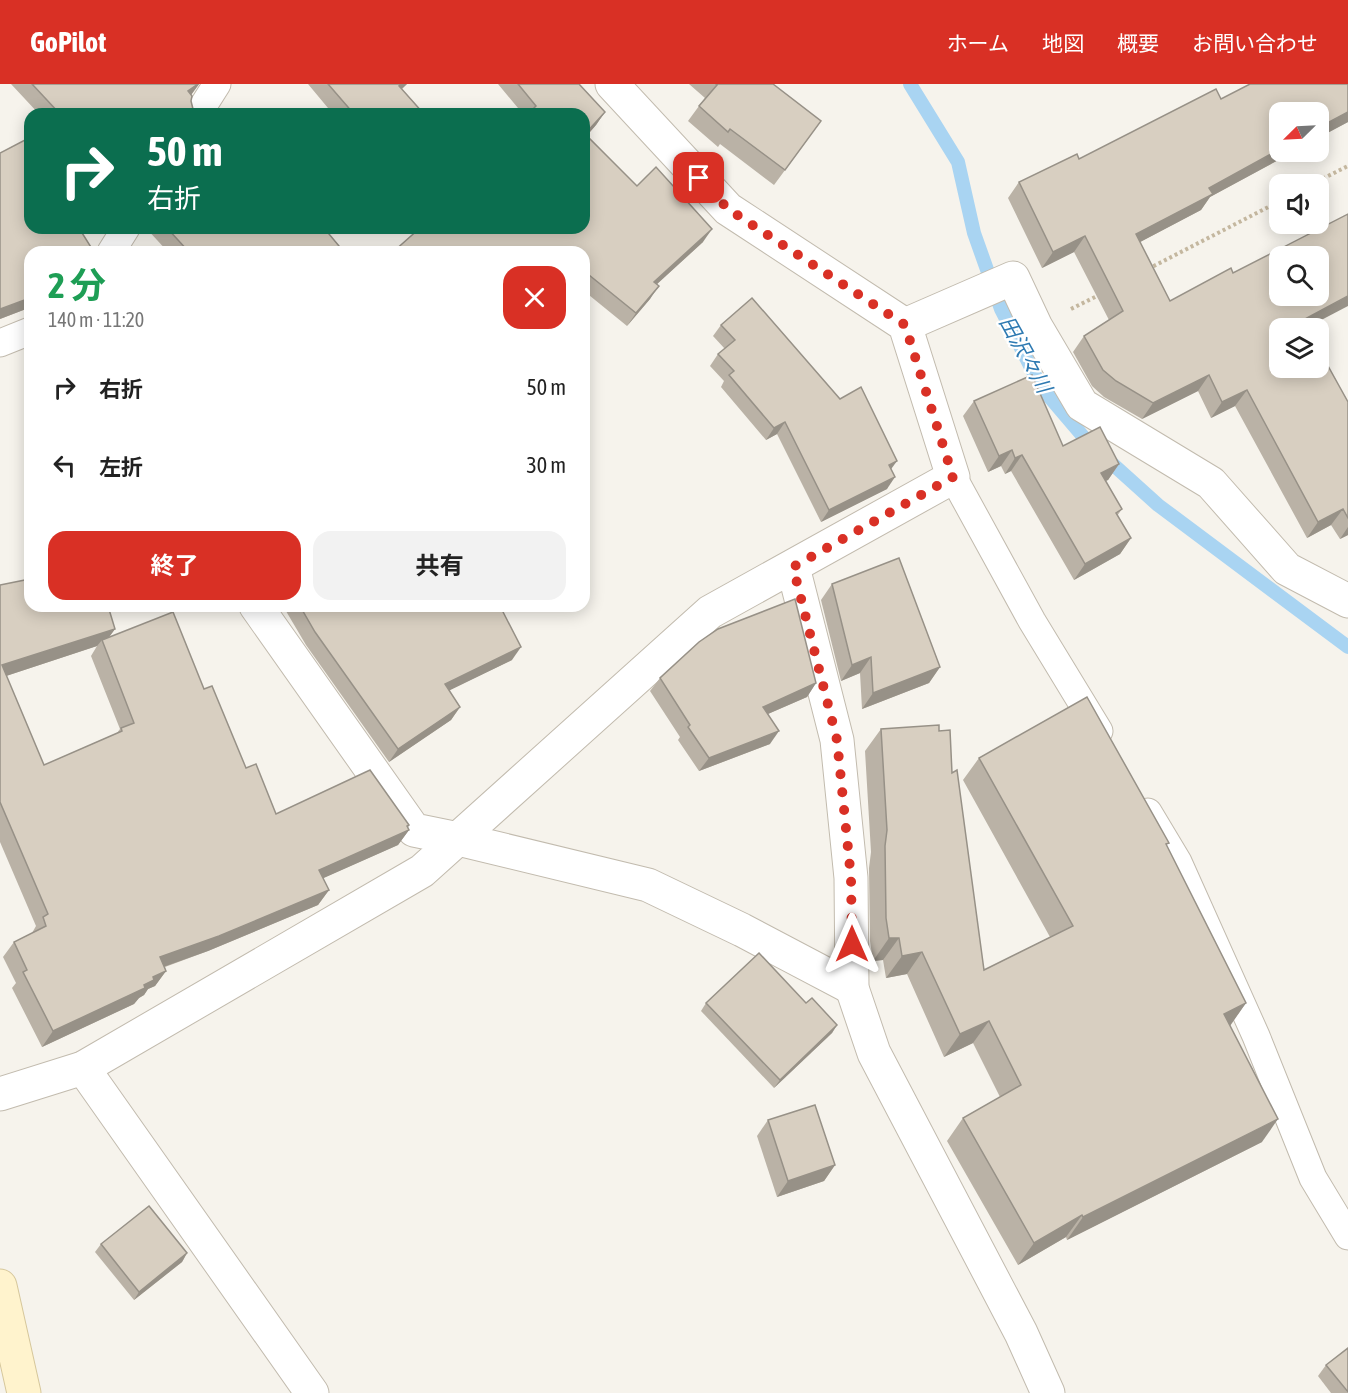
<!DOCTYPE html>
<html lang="ja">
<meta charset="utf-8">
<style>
body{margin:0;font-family:"Asap Condensed","Noto Sans JP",sans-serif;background:#f2f2f2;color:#222;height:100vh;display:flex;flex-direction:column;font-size:22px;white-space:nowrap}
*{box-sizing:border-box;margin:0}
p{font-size:20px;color:#767676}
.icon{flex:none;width:33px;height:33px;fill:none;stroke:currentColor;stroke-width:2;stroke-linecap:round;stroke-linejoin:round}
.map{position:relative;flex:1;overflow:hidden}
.side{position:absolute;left:24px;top:162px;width:566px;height:366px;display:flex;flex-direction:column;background:#fff;border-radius:18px;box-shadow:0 3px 15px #0003}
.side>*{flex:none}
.top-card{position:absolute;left:24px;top:24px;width:566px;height:126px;border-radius:18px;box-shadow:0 3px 15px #0003;background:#0b6e4f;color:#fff;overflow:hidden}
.needle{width:39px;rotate:246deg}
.tools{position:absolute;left:1269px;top:18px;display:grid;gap:12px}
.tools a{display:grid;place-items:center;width:60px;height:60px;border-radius:12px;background:#fff;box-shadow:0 3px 15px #0003;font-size:30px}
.pin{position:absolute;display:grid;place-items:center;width:51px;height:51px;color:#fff;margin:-26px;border-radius:12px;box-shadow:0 3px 9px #0006}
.me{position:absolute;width:66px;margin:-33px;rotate:0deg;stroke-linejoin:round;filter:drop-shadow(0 0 4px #0008)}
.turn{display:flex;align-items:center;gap:21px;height:126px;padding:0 24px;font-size:27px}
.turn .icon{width:78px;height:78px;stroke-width:2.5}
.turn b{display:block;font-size:42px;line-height:51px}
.round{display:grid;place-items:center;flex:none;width:63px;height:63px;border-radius:18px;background:#f2f2f2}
.summary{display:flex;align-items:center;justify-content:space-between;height:102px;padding:0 24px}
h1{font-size:36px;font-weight:700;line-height:45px;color:#1e9e55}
.primary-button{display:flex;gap:12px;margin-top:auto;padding:12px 24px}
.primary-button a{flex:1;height:69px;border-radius:18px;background:#d93025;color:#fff;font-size:24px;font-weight:700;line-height:69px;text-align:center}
.primary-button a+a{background:#f2f2f2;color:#222}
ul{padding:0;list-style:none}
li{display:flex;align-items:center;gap:18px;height:78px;padding:0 24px}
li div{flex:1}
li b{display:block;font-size:22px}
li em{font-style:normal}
header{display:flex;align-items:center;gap:36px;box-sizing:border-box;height:84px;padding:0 30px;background:#d93025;color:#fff}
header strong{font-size:28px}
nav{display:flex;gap:33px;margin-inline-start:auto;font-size:21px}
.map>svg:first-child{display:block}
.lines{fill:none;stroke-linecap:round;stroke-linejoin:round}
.stream{stroke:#a9d4f2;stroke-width:14}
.lane-casing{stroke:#c2bbae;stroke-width:29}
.street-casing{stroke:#c2bbae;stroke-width:35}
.secondary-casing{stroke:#d6c79b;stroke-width:35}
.path{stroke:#c4b79f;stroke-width:4;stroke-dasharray:3 3;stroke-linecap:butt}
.lane{stroke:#fff;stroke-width:27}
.street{stroke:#fff;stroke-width:33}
.secondary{stroke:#fff3cd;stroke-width:33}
.wall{fill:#bab2a6;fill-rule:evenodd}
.shaded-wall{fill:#979187}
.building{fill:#d8cfc1;stroke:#979187;stroke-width:1.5;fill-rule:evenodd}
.route{stroke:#d93025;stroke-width:10;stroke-dasharray:0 18}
.labels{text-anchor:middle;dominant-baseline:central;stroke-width:4.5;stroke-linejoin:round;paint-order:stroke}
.water-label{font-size:21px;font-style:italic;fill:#2e7ab2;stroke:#fff}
</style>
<header>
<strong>GoPilot</strong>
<nav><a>ホーム</a><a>地図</a><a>概要</a><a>お問い合わせ</a></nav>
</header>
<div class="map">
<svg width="1348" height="1309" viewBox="0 0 1348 1309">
<rect width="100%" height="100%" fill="#f6f3ec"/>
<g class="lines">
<path class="stream" d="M910,0L958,78L974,149L1001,225L1041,303L1087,357L1158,421L1348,563"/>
<defs>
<g id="lane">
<path d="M198,30L217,0"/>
<path d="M111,168L126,144"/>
<path d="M0,259L30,247"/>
<path d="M953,393L1032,537L1099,647"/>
<path d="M1148,728L1178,778L1256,952L1313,1094L1348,1152"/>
</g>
<g id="street">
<path d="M905,241L1013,194L1036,243L1082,321L1211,399L1287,485L1348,517"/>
<path d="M793,483L837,656L851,794L852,904L874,969L1021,1249L1048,1309"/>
<path d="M256,522L414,746L458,755L648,801L742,846L852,904"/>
<path d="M83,984L312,1309"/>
<path d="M0,1010L83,984L422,787L710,528L953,393L905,241L728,125L612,0"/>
</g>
<path id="secondary" d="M0,1202L24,1309"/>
</defs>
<use href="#lane" class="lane-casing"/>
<use href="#street" class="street-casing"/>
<use href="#secondary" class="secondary-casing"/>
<g class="path">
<path d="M1312,100L1348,82"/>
<path d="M1148,185L1280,117"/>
<path d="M1071,225L1099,211"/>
</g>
<use href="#lane" class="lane"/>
<use href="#street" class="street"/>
<use href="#secondary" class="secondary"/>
</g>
<g class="wall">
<path d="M11,0H199L191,11V17L193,25L198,30H39Z"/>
<path d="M308,0H407L402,5L424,30H333Z"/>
<path d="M498,0H579L605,28L596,41L587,51L637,102L703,158L657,200L650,215L627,242L584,207V168L413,150L408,144H584V30H523Z"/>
<path d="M689,0H773L811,51L774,101L720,60L718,63L688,37L699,22L705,14Z"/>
<path d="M1348,0V38L1318,54V28L1280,68H1293L1210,113L1201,126L1140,158L1170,217L1233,189L1307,244L1348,318V451L1340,455L1331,441L1307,454L1235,322L1211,334L1198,307L1142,335L1104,313L1092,302L1073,268L1084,252L1109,236L1074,168L1042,184L1008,114L1019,98L1079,75L1221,15Z"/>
<path d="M0,69L30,168V228L27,229L26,225L0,235Z"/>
<path d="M146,144H324L344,168H168Z"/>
<path d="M721,241L891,385L887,405L821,438L777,350L766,356L721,303L724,297L710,282L718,270L725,265L713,252Z"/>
<path d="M974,317L1063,362L1119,380L1108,396L1105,397L1122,425L1117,432L1131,454L1120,470L1074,496L1011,387L1005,390L1001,382L988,388L963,332Z"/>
<path d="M30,335V344L27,339Z"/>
<path d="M832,500L940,583L929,599L862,625L860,589L841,597L821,516Z"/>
<path d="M0,501L30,522L115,545L109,553L204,605L246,684L276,730L409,741L408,744L409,746L398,761L323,794L329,806L318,821L208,867L165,883L166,887L155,902L148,905L144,911L139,914L134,920L42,963L12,904L16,899L3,873L14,858L32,849L36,842L0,758ZM97,562L91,572L120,645L117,649L44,681L6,592Z"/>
<path d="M283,522H500L512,576L449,606L460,623L451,636L389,678L306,561Z"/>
<path d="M660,594L816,599L807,613L768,630L770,660L699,687L678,656L680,653L650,607Z"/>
<path d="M881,645L939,647L952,689L984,886L1050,853L963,696L979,674L1167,762L1246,919L1230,941L1262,1058L1067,1156L1066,1153L1018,1181L947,1057L963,1034L1000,1013L973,959L944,973L907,890L886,894L883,876L873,877L870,857L869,784L871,768L865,667Z"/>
<path d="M706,919H806L837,941L832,949L774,1004L701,927Z"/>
<path d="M768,1036L835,1081L824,1097L777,1113L757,1052Z"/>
<path d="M101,1160L187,1169L182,1178L134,1216L95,1168Z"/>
<path d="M1326,1281L1348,1309H1331L1318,1292Z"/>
</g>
<g class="shaded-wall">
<path d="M198,0H199L191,11L188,7Z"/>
<path d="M402,0H407L390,15L399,2Z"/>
<path d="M605,28L596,41L584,55V52Z"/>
<path d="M1348,28V38L1318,54V44Z"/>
<path d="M1280,65V68H1293L1210,113L1201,126L1125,166L1136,150L1209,104Z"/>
<path d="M712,145L703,158L645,211L654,198Z"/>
<path d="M1085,152L1074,168L1042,184L1053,168Z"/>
<path d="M659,202L650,215L627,242L636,229Z"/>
<path d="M1348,212V222L1306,244L1303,236Z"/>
<path d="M30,214V220L26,225L0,235V225Z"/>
<path d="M1209,291L1198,307L1142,335L1153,319Z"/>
<path d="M1247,306L1235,322L1211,334L1222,318Z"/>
<path d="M785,338L777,350L766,356L774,344Z"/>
<path d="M1012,366L1001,382L988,388L999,372Z"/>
<path d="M1022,371L1011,387L1005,390L1015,374Z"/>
<path d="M897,377L889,388V381Z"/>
<path d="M1119,380L1108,396L1090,404L1101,389Z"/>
<path d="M895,393L887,405L821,438L829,426Z"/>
<path d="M1343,425L1331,441L1307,454L1318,438Z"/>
<path d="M1348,443V451L1340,455Z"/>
<path d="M1131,454L1120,470L1074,496L1085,480Z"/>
<path d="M115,545L104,560L102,556L97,562L0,594L2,581Z"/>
<path d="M521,563L512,576L436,613L445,600Z"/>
<path d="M871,573L860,589L841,597L852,581Z"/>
<path d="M940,583L929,599L862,625L873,609Z"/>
<path d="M816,599L807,613L754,636L763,623Z"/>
<path d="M460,623L451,636L389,678L398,665Z"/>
<path d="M779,647L770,660L699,687L709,674Z"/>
<path d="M409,741L405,747L409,746L398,761L308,801L319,786Z"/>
<path d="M329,806L318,821L208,867L149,888L160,873Z"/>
<path d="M889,854H899L883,876L873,877Z"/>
<path d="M922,868L907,890L886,894L902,872Z"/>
<path d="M166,887L155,902L148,905L144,911L139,914L134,920L42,963L53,947L144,901L153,893Z"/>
<path d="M1246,919L1230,942L1224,930Z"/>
<path d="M989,937L973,959L944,973L960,950Z"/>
<path d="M837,941L832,949L774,1004L780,996Z"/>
<path d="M1278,1035L1262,1058L1067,1156L1083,1133Z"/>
<path d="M835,1081L824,1097L777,1113L788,1097Z"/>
<path d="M1082,1131L1066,1153L1018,1181L1034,1159Z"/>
<path d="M187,1169L182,1178L134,1216L139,1208Z"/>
</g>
<g class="building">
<path d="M32,0H198L188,7L192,12L191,17L193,25L198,30H121L118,27L113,30H60Z"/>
<path d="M328,0H402L399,2L424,30H354Z"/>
<path d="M518,0H579L605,28L585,50L637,102L656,83L712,145L654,198L659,202L636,229L589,191L584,197V168H393L420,144H584V30H530L529,29L536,22Z"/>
<path d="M716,0H773L821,37L785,86L730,45L728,48L699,22L717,1Z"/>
<path d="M1250,0H1348V28L1318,44V28H1280V65L1209,104L1213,110L1136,150L1170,217L1231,184L1233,189L1348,130V212L1303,236L1308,244H1280V284H1318V264L1348,318V434L1343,425L1318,438L1247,306L1222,318L1209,291L1153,319L1116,297L1103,286L1084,252L1123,227L1085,152L1053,168L1019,98L1077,70L1079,75L1216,5L1221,15ZM1280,172H1318V212H1280Z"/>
<path d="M25,56L30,64V144H79L94,168H30V214L0,225V69Z"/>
<path d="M167,144H324L344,168H189Z"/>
<path d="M752,214L840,315L861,303L897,377L889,381L895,393L829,426L785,338L774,344L729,291L734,287L718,270L735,256L721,241Z"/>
<path d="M1032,291L1063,362L1100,343L1119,380L1101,389L1122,425L1116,429L1131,454L1085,480L1022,371L1015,374L1012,366L999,372L974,317Z"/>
<path d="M899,474L940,583L873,609L871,573L852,581L832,500Z"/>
<path d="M30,495V522H108L115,545L2,581L44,681L122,647L121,644L134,639L102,556L173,528L204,605L212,602L246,684L256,680L276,730L370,686L409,741L407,742L409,746L319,786L329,806L219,852L160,873L166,887L153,893L154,896L144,901L145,904L53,947L23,888L27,886L14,858L46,842L43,833L48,830L0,718V501Z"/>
<path d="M795,515L816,599L763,623L779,647L709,674L688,643L690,641L660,594L699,558L718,545Z"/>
<path d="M300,522H500L521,563L445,600L460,623L398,665L315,548Z"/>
<path d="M1087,613L1169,759L1166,760L1246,919L1224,930L1278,1035L1083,1133L1082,1131L1034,1159L963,1034L1021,1001L989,937L960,950L922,868L902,872L899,854H889L886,834L885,762L887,746L881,645L939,641V647L950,646L952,689L957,686L984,886L1073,842L979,674Z"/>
<path d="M759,869L806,919L812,914L837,941L780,996L706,919Z"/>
<path d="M815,1021L835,1081L788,1097L768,1036Z"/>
<path d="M149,1122L187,1169L139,1208L101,1160Z"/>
<path d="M1348,1264V1308L1326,1281Z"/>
</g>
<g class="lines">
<path class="route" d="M699,94L728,125L905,241L953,393L793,483L837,656L851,794L852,860"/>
</g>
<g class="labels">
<g class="water-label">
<text transform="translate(1026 270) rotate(61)">田沢々川</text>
</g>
</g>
</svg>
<div class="tools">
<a><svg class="needle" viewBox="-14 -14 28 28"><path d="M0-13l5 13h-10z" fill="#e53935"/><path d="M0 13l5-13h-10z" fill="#767676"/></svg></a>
<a><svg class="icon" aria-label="sound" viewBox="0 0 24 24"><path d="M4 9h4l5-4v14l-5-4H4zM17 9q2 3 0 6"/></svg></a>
<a><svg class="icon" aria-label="search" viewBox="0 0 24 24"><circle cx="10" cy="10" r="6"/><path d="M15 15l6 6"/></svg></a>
<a><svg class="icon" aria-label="layers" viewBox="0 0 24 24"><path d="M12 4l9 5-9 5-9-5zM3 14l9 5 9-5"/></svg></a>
</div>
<div class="pin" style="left:699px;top:94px;background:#d93025"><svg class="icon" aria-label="arrive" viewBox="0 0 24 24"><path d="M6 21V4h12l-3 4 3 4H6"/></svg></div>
<svg class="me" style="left:852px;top:860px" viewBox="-20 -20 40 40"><path d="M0-17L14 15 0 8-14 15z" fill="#d93025" stroke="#fff" stroke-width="4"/></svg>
<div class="top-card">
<div class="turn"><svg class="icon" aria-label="right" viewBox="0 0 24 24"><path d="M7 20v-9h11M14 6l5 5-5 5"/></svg><div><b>50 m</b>右折</div></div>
</div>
<section class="side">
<div class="summary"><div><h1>2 分</h1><p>140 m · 11:20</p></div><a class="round" style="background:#d93025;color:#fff"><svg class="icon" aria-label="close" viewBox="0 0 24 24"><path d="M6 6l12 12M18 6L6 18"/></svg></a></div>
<ul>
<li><svg class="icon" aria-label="right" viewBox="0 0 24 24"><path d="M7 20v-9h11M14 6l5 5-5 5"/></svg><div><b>右折</b></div><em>50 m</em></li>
<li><svg class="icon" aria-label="left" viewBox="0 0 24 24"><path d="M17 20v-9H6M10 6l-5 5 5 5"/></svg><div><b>左折</b></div><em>30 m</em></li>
</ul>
<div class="primary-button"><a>終了</a><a>共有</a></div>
</section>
</div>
